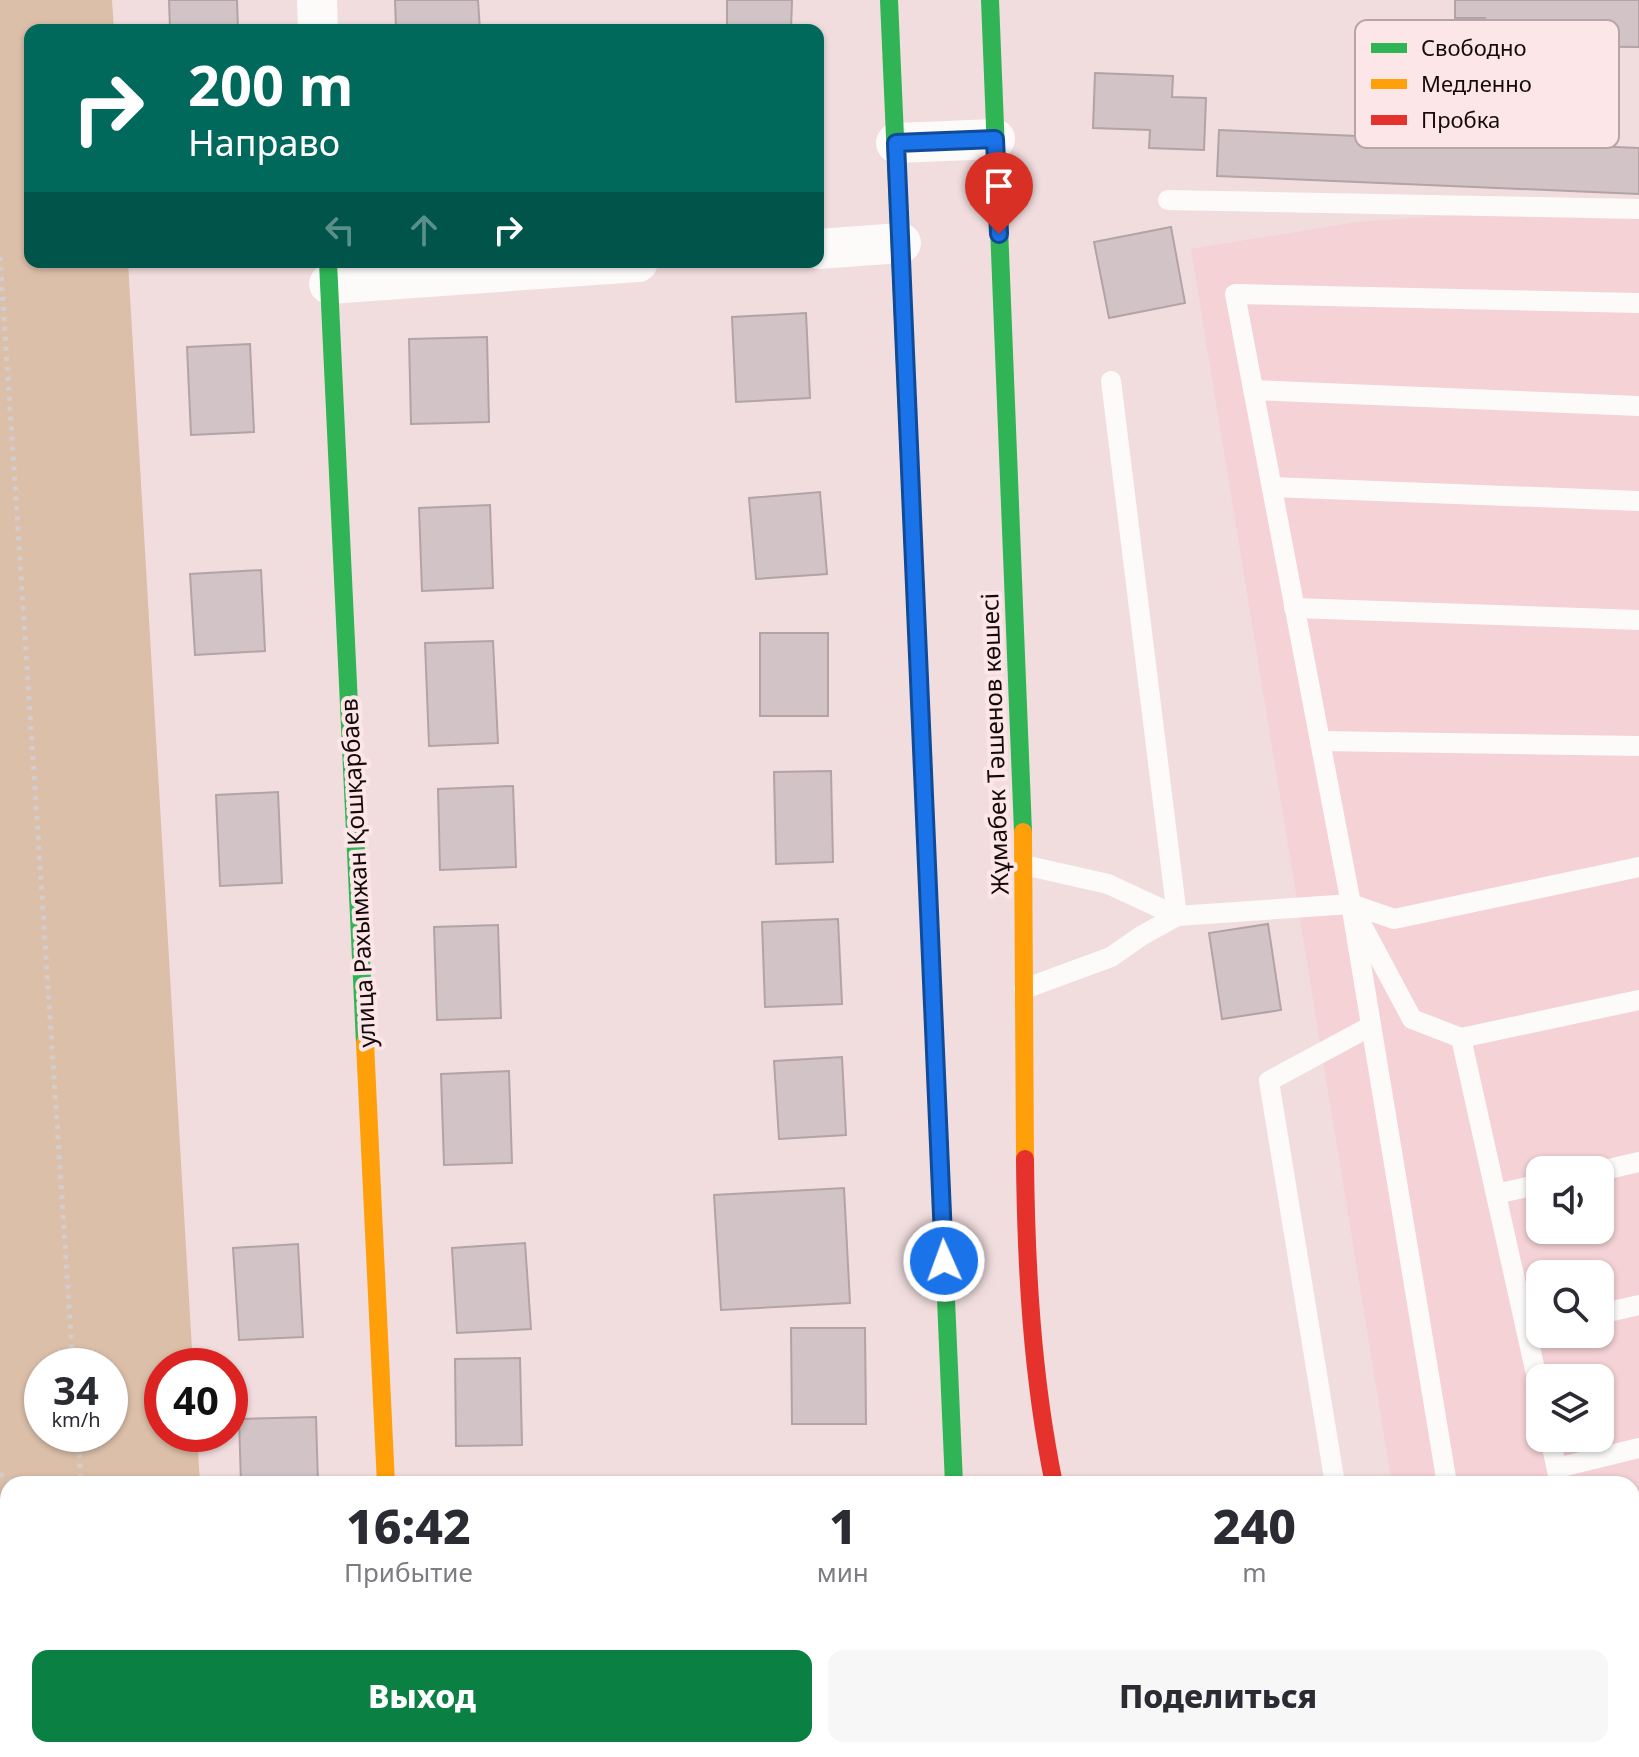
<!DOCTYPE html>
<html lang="ru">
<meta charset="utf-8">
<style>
body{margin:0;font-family:"Noto Sans",sans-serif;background:#f7f7f7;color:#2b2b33;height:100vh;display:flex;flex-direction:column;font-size:30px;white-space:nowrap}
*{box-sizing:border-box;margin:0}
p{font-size:26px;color:#7c7c81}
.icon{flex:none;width:44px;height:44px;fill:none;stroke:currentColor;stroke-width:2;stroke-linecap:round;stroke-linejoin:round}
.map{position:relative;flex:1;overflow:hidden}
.sheet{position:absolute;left:0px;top:1476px;width:1640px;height:282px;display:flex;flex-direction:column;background:#fff;border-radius:24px 24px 0 0;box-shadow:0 2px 6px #0004}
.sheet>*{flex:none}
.banner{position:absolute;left:24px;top:24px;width:800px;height:244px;border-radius:16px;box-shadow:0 2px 6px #0004;background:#00695c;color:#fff;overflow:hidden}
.controls{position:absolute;left:1526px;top:1156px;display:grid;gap:16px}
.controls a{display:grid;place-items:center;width:88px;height:88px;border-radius:16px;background:#fff;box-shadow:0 2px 6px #0004;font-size:40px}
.speed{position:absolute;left:24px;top:1348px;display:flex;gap:16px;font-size:40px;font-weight:700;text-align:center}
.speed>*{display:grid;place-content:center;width:104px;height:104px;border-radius:50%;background:#fff;box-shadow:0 2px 6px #0004;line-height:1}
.speed small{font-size:20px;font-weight:400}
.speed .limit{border:12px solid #d22;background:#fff;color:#111}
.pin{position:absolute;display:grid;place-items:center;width:68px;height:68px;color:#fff;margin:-82px -34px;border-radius:50% 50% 50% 0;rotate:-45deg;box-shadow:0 0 8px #0007}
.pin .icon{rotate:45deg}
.me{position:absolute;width:88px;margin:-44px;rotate:358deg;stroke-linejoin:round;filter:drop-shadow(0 0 6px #0008)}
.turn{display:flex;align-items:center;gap:28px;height:168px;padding:0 32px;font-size:36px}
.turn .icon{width:104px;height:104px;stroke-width:2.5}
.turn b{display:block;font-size:56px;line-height:68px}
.lanes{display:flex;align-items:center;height:76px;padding:0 32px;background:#0003;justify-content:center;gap:40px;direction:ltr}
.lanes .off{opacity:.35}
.eta{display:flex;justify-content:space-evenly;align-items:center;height:136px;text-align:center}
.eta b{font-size:48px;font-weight:800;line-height:56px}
.button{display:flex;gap:16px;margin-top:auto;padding:16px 32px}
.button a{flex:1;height:92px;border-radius:16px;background:#0b8043;color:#fff;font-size:32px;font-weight:800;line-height:92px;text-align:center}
.button a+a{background:#f7f7f7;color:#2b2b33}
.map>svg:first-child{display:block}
.built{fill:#f4d2d5;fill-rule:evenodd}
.green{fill:#dbbfa9;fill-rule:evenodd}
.building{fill:#d1c3c6;stroke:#b2a3a7;stroke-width:2}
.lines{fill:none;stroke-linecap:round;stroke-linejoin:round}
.path{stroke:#d3cdce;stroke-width:5;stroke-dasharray:4 6;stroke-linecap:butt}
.lane{stroke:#fdfafa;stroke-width:20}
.street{stroke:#fdfafa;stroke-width:40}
.fast{stroke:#30b455;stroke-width:18}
.slow{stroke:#ff9f0a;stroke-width:18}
.jam{stroke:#e5322d;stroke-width:18}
.route-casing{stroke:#114b97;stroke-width:20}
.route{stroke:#1a73e8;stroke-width:14}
.labels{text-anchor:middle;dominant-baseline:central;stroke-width:8;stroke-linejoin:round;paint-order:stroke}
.street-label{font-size:24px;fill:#150a0b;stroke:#fde6e8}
.key{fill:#fde6e8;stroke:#b7a4a6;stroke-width:2}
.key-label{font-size:22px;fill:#150a0b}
</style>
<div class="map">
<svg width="1639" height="1757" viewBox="0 0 1639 1757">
<rect width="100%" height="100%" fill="#f1ddde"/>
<path class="built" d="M1639,202V1757H1436L1435,1750H1632V1484H1392L1191,249L1357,222ZM1540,1170H1600V1230H1540ZM1540,1274H1600V1334H1540ZM1540,1378H1600V1438H1540Z"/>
<path class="green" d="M0,0H112L114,30H30V262H128L193,1366H162V1434H197L200,1484H8V1750H206L204,1757H0ZM42,1366H110V1434H42Z"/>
<g class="building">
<path d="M169,0H237L238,30H170Z"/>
<path d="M395,0H478L480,30H396Z"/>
<path d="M727,0H792L791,30H727Z"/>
<path d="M1455,0H1639V47L1529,46L1528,74L1484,73L1485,18H1455Z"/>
<path d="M1095,73L1173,76L1172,97L1206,98L1204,150L1149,148L1150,130L1093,128Z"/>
<path d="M1219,130L1639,148V194L1217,176Z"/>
<path d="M1171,227L1185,303L1109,318L1094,242Z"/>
<path d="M806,313L810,398L736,402L732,317Z"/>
<path d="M487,337L489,422L411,424L409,339Z"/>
<path d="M250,344L254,432L191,435L187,347Z"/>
<path d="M820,492L827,574L756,579L749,498Z"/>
<path d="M490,505L493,588L422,591L419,508Z"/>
<path d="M261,570L265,651L195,655L190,574Z"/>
<rect x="760" y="633" width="68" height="83"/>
<path d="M493,641L498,743L429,746L425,643Z"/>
<path d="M831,771L833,862L776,864L774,772Z"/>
<path d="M513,786L516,867L440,870L438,789Z"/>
<path d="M278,792L282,883L220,886L216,795Z"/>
<path d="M838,919L842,1004L765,1007L762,922Z"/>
<path d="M1268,924L1281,1010L1222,1019L1209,933Z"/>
<path d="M498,925L501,1018L437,1020L434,927Z"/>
<path d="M842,1057L846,1135L779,1139L774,1061Z"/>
<path d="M509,1071L512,1163L444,1165L441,1074Z"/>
<path d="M844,1188L850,1303L721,1310L714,1195Z"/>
<path d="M525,1243L531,1329L457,1333L452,1248Z"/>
<path d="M298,1244L303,1337L239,1340L233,1248Z"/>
<path d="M791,1328H865L866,1424H792Z"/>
<path d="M520,1358L522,1445L456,1446L455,1359Z"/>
<path d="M316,1417L318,1484H241L239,1419Z"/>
<path d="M868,1480L869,1484H802V1481Z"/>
</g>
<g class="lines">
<g class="path">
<path d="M0,257L73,1366"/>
<path d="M78,1434L81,1484"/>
<path d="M0,1474L15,1484"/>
<path d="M44,1757L47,1750"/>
</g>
<g class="lane">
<path d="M1168,200L1639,209"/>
<path d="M1111,381L1177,916"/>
<path d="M1253,390L1639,406"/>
<path d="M1272,487L1639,501"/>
<path d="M1294,608L1639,620"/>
<path d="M1320,741L1639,746"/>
<path d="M1024,865L1108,884L1177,916"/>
<path d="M1358,918L1412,1019L1461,1038L1540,1392"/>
<path d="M1024,989L1111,957L1141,936L1177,916L1351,904L1394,919L1639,867"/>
<path d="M1461,1038L1639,1000"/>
<path d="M1600,1171L1639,1162"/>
<path d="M1496,1194L1540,1184"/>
<path d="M1600,1314L1639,1305"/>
<path d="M1550,1438L1560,1484"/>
<path d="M1557,1468L1639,1448"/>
<path d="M1335,1484L1269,1081L1371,1026"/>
<path d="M1447,1484L1351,904L1235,294L1639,303"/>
<path d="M1632,1606L1639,1604"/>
<path d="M1379,1750L1381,1757"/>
<path d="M1491,1750L1492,1757"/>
<path d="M1620,1750L1621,1757"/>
</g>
<g class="street">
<path d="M317,0L318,30"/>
<path d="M896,143L995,139"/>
<path d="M818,249L901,243"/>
<path d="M329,284L638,262"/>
<path d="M399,1750V1757"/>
<path d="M965,1750L966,1757"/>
</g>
<g class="fast">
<path d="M889,0L922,753"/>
<path d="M990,0L1023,832"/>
<path d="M328,262L365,1043"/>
<path d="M936,1068L954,1484"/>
</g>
<g class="slow">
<path d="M922,753L936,1068"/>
<path d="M1023,832L1025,1159"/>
<path d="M365,1043L386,1484"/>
</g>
<g class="jam">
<path d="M1025,1159C1026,1268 1032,1377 1054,1484"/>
<path d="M1127,1750L1130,1757"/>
</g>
</g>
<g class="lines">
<defs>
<path id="route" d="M944,1261L896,143L995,139L999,234"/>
</defs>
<use href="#route" class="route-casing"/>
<use href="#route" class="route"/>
</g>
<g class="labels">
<g class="street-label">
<text transform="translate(994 744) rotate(-92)">Жұмабек Тәшенов көшесі</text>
<text transform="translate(357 873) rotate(-93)">улица Рахымжан Қошқарбаев</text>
</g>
</g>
<rect x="1355" y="20" width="264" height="128" rx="12" class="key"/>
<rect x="1371" y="43" width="36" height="10" fill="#30b455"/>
<rect x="1371" y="79" width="36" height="10" fill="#ff9f0a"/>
<rect x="1371" y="115" width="36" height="10" fill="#e5322d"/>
<g class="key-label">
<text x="1421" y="56">Свободно</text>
<text x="1421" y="92">Медленно</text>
<text x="1421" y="128">Пробка</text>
</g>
</svg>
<div class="controls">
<a><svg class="icon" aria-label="sound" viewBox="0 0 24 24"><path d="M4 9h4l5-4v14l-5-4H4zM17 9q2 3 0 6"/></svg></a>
<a><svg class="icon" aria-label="search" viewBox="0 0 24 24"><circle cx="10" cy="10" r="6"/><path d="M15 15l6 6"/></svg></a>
<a><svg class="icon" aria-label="layers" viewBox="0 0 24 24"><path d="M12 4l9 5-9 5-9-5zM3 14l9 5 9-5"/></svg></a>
</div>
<div class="speed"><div>34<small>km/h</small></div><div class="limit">40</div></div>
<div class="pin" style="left:999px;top:234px;background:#d93025"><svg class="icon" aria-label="arrive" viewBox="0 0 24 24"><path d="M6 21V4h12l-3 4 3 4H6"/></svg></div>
<svg class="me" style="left:944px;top:1261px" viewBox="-20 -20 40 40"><circle r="17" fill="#1a73e8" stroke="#fff" stroke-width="3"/><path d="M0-11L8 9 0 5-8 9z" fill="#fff"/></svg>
<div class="banner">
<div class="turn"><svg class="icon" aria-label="right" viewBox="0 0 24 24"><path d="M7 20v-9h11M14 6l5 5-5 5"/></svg><div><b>200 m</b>Направо</div></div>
<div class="lanes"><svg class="icon off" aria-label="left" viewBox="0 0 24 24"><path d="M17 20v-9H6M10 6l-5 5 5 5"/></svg><svg class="icon off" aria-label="ahead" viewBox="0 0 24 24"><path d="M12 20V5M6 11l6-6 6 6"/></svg><svg class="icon" aria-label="right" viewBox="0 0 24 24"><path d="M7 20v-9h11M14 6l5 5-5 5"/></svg></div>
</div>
<section class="sheet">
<div class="eta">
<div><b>16:42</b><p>Прибытие</p></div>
<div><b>1</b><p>мин</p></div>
<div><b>240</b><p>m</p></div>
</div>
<div class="button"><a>Выход</a><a>Поделиться</a></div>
</section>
</div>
